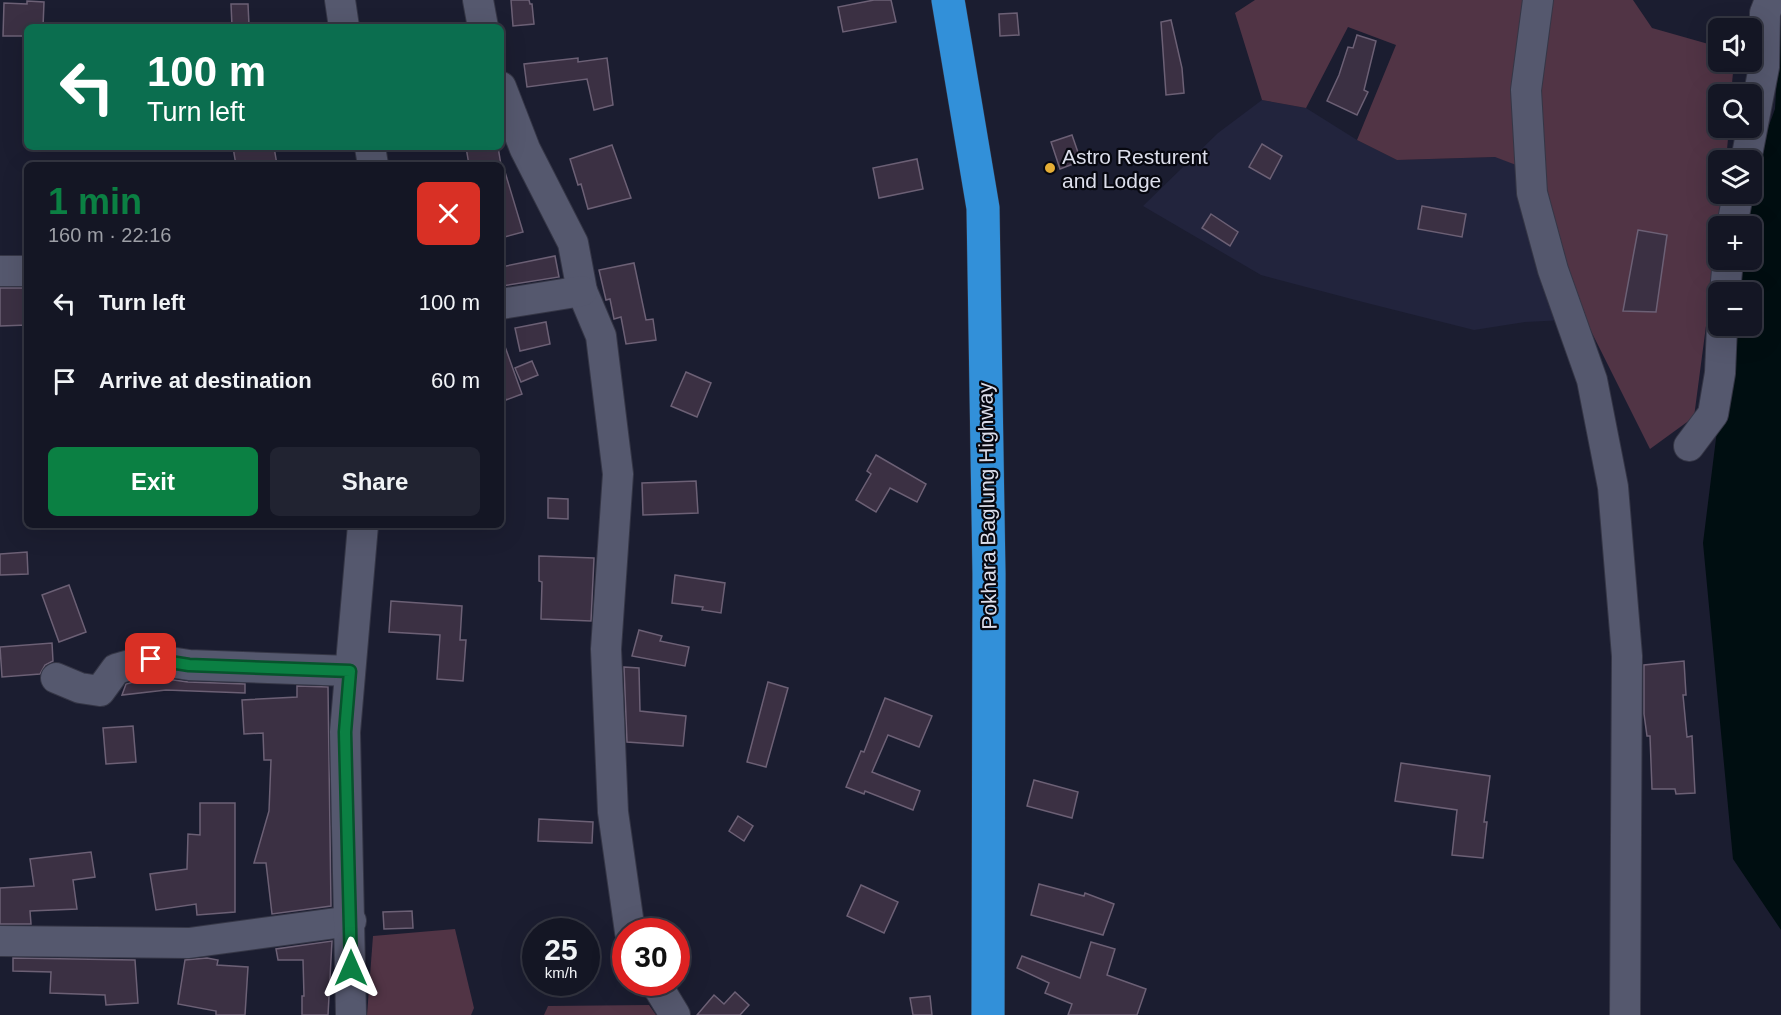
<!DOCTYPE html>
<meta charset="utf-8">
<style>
body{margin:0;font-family:Helvetica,sans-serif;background:#212331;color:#f1f3f6;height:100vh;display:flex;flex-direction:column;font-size:22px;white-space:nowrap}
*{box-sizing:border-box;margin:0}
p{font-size:20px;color:#9d9fa6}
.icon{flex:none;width:33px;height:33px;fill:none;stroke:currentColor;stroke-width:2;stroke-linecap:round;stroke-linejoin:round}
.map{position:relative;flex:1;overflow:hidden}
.sheet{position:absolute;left:24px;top:162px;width:480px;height:366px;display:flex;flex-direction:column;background:#141624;border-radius:9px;box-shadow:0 6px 24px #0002,0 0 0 2px #333541}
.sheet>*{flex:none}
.hud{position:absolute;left:24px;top:24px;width:480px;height:126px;border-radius:9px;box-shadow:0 6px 24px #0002,0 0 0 2px #333541;background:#0b6e4f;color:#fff;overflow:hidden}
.controls{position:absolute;left:1708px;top:18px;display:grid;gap:12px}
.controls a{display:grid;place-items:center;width:54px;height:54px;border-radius:9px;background:#141624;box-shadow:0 6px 24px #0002,0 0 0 2px #333541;font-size:30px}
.speed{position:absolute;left:522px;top:918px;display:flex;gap:12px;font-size:30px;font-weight:700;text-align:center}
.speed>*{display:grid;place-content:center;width:78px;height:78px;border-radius:50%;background:#141624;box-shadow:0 6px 24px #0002,0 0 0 2px #333541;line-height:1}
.speed small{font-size:15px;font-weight:400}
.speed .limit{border:9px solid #d22;background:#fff;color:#111}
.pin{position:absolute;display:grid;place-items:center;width:51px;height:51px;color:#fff;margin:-26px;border-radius:12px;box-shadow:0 3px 9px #0006}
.me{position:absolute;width:66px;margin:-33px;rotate:0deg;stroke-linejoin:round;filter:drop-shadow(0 0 4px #0008)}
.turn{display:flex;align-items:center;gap:21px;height:126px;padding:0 24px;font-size:27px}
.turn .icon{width:78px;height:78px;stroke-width:2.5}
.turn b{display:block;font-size:42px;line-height:51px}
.round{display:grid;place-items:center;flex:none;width:63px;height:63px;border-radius:9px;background:#212331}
.headline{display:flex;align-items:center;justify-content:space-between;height:102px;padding:0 24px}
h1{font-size:36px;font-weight:800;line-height:45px;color:#0b8043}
.button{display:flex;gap:12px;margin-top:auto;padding:12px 24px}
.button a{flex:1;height:69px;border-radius:9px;background:#0b8043;color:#fff;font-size:24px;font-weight:800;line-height:69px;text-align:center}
.button a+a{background:#212331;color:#f1f3f6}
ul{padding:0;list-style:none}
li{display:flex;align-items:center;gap:18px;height:78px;padding:0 24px}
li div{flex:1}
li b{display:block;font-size:22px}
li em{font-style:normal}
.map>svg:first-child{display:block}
.built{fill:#22243d}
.green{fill:#513445}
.water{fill:#000e11}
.building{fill:#3b3043;stroke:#6c6075;stroke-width:1.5}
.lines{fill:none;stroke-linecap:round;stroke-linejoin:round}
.minor-casing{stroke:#353646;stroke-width:32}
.highway-casing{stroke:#353646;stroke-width:34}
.minor{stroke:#55586e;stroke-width:30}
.highway{stroke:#3290d9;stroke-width:33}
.route-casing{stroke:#07532c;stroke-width:15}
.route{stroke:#0b8043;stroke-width:10}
.poi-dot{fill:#e5ad35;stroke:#070810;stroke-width:2}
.labels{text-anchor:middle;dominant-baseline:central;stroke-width:4.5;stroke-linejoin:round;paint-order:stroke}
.poi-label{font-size:21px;fill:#dcdeeb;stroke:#070810;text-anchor:start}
.street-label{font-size:21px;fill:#dcdeeb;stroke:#070810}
</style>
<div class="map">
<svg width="1781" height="1015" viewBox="0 0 1781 1015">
<rect width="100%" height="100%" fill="#1b1d30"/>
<path class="built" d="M1262,100L1306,108L1357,140L1397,160L1496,157L1533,171L1585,319L1525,322L1474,330L1363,302L1261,275L1143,206L1218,133Z"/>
<g class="green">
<path d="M1255,0H1633L1652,28L1719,47V62H1734L1731,94H1719V128H1729L1726,160H1719V194H1724L1723,197L1694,417L1650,449L1585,319L1532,171L1495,157L1397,160L1357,140L1396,45L1348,27L1306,108L1262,100L1235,13Z"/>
<path d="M455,929L474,1008L471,1015H367L373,936Z"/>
<path d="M649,1005L656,1015H544L548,1006Z"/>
</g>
<path class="water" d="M1781,12V930L1733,859L1703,543L1730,326H1752V292H1733L1736,260H1752V226H1742L1752,194L1753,169L1775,109Z"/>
<g class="building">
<path d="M511,0H529L530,4H532L534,24L513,26Z"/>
<path d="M874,0H891L896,22L843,32L838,7Z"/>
<path d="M27,1L44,2L43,27H27V36H3L4,3L27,4Z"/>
<path d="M231,4H248L249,25L232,26Z"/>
<path d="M1017,13L1019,35L1000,36L999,14Z"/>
<path d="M1171,20L1182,68L1184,93L1166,95L1161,22Z"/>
<path d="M1357,35L1376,41L1364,90L1368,92L1357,115L1327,101L1339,75L1348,47L1353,48Z"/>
<path d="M578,58V62L607,58L613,105L594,110L587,79L527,87L524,64Z"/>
<path d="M1072,135L1081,161L1060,169L1051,142Z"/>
<path d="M1262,144L1282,156L1270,179L1249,167Z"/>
<path d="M612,145L631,198L588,209L581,184L578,185L570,159Z"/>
<path d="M233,147H274L277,165H236Z"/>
<path d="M466,147H498L501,165H469Z"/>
<path d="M917,159L923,189L879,198L873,168Z"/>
<path d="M501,172H505L523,232L501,238Z"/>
<path d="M1422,206L1466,214L1462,237L1418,229Z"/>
<path d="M1211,214L1238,232L1230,246L1202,228Z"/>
<path d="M1638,230L1667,235L1656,312L1623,311Z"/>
<path d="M555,256L559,277L502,286L501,267Z"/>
<path d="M634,263L646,320L653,319L656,340L626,344L621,317L614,319L610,299L606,300L599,270Z"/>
<path d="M0,288H27V325L0,326Z"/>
<path d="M546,322L550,344L520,351L515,328Z"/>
<path d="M501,341H503L522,394L506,400L501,386Z"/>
<path d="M532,361L538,375L521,382L515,368Z"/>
<path d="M686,372L711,383L697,417L671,406Z"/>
<path d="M876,455L926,484L917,502L890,488L876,512L856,500L871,474L867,471Z"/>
<path d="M696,481L698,513L643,515L642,483Z"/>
<path d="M548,498L568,499V519L548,518Z"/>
<path d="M27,552L28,574L0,575V554Z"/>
<path d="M539,556L594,558L591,621L541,619L542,582L539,581Z"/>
<path d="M675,575L725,583L721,613L702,610L703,607L672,603Z"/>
<path d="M69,585L86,632L59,642L42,595Z"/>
<path d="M391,601L462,606L460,640H466L463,681L437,679L440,635L389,632Z"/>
<path d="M639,630L662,636L660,641L689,647L685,666L632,656Z"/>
<path d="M52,643L53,661L45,665L40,674L2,677L0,647Z"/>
<path d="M1684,661L1686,695H1683L1687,737L1692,736L1695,793L1676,794L1675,789H1652L1650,736H1647L1644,714V665Z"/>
<path d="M624,667L639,668L640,711L686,716L683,746L627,742Z"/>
<path d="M152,677L188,682L245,684V693L166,690L122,695L126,684Z"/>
<path d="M768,682L788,688L766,767L747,762Z"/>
<path d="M297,686L328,687L331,906L272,914L266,863H254L269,811L271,760H264L263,733L244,734L242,700L297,697Z"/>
<path d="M885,698L932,716L919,747L888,735L872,772L920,791L913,810L865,791L864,794L846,787L861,751L864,752Z"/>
<path d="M133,726L136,762L106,764L103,728Z"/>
<path d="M1401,763L1490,776L1484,822H1487L1483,858L1452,855L1457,810L1395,801Z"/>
<path d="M1034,780L1078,792L1072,818L1027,806Z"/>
<path d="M200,803H235V912L197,915L196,904L156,910L150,874L187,869L188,834L200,835Z"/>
<path d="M738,816L753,826L744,841L729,831Z"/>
<path d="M539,819L593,822L592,843L538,841Z"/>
<path d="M91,852L95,877L73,880L77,909L30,911L31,924H0V888L34,886L30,859Z"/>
<path d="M1039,884L1084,896L1085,893L1114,904L1103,935L1031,915Z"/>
<path d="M861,885L898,902L884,933L847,916Z"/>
<path d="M412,911L413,928L384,929L383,912Z"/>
<path d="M332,941L328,1015H302V996H304L303,960H278L276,949Z"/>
<path d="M1091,942L1115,949L1107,975L1146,989L1137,1015H1068L1072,1004L1045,993L1049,983L1017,968L1022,956L1080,978Z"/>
<path d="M13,958L135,960L138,1003L106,1005L105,995L50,993L51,972L13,971Z"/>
<path d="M207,958L218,960L217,965L248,967L245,1015H216V1011L178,1004L185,960Z"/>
<path d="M735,992L749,1005L740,1015H697L714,995L724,1004Z"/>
<path d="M930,996L932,1015H913L910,998Z"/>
</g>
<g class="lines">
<defs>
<g id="minor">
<path d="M340,0L344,27"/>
<path d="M478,0L483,27"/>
<path d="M1538,0L1526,90L1532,193L1553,270L1592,380L1613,487L1627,656L1625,1015"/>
<path d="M501,87L525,149L573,243L582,291L601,336L618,474L606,649L613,812L630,932"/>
<path d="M370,147L373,165"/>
<path d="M1746,160L1764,67L1765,13L1770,0"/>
<path d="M1732,226L1738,194"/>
<path d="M0,271H27"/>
<path d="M1725,292L1728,260"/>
<path d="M501,304L582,291"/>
<path d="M1689,446L1713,414L1720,373L1722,326"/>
<path d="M56,678L80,688L100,691L116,669L151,659L189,665L350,671"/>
<path d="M0,941L189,943L351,921"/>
<path d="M655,982L675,1015"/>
<path d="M351,1015L345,732L363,525"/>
</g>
<path id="highway" d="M948,0L983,208L989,574L988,1015"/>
</defs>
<use href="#minor" class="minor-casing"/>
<use href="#highway" class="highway-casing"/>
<use href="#minor" class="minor"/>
<use href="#highway" class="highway"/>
</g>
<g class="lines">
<defs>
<path id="route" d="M151,659L189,665L350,671L345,732L351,968"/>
</defs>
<use href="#route" class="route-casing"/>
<use href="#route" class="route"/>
</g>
<circle class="poi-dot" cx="1050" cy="168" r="6"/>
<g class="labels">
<g class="poi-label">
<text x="1062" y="156">Astro Resturent<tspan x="1062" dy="24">and Lodge</tspan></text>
</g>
<g class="street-label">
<text transform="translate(987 506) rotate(-91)">Pokhara Baglung Highway</text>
</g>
</g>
</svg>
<div class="controls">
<a><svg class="icon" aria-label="sound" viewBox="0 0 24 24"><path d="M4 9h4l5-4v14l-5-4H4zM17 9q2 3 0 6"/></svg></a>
<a><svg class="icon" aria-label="search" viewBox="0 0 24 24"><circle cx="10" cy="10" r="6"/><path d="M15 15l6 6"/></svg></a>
<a><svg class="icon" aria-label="layers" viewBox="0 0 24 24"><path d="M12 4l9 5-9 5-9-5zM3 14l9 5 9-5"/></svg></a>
<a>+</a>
<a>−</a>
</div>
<div class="speed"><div>25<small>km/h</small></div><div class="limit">30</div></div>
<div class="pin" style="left:151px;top:659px;background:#d93025"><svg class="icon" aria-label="arrive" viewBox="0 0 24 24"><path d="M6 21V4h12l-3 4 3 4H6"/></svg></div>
<svg class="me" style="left:351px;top:968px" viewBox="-20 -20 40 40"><path d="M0-17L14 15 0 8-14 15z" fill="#0b8043" stroke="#fff" stroke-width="4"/></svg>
<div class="hud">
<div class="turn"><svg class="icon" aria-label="left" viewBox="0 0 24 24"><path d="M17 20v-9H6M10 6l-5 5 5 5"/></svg><div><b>100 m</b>Turn left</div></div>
</div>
<section class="sheet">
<div class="headline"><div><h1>1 min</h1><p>160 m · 22:16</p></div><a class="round" style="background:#d93025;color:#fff"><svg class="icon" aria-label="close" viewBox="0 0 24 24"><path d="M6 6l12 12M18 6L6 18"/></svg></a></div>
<ul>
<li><svg class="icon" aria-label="left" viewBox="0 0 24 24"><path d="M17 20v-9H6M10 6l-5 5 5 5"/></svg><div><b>Turn left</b></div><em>100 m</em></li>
<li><svg class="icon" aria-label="arrive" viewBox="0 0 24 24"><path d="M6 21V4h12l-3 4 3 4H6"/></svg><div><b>Arrive at destination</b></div><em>60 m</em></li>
</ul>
<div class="button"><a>Exit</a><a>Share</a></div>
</section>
</div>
